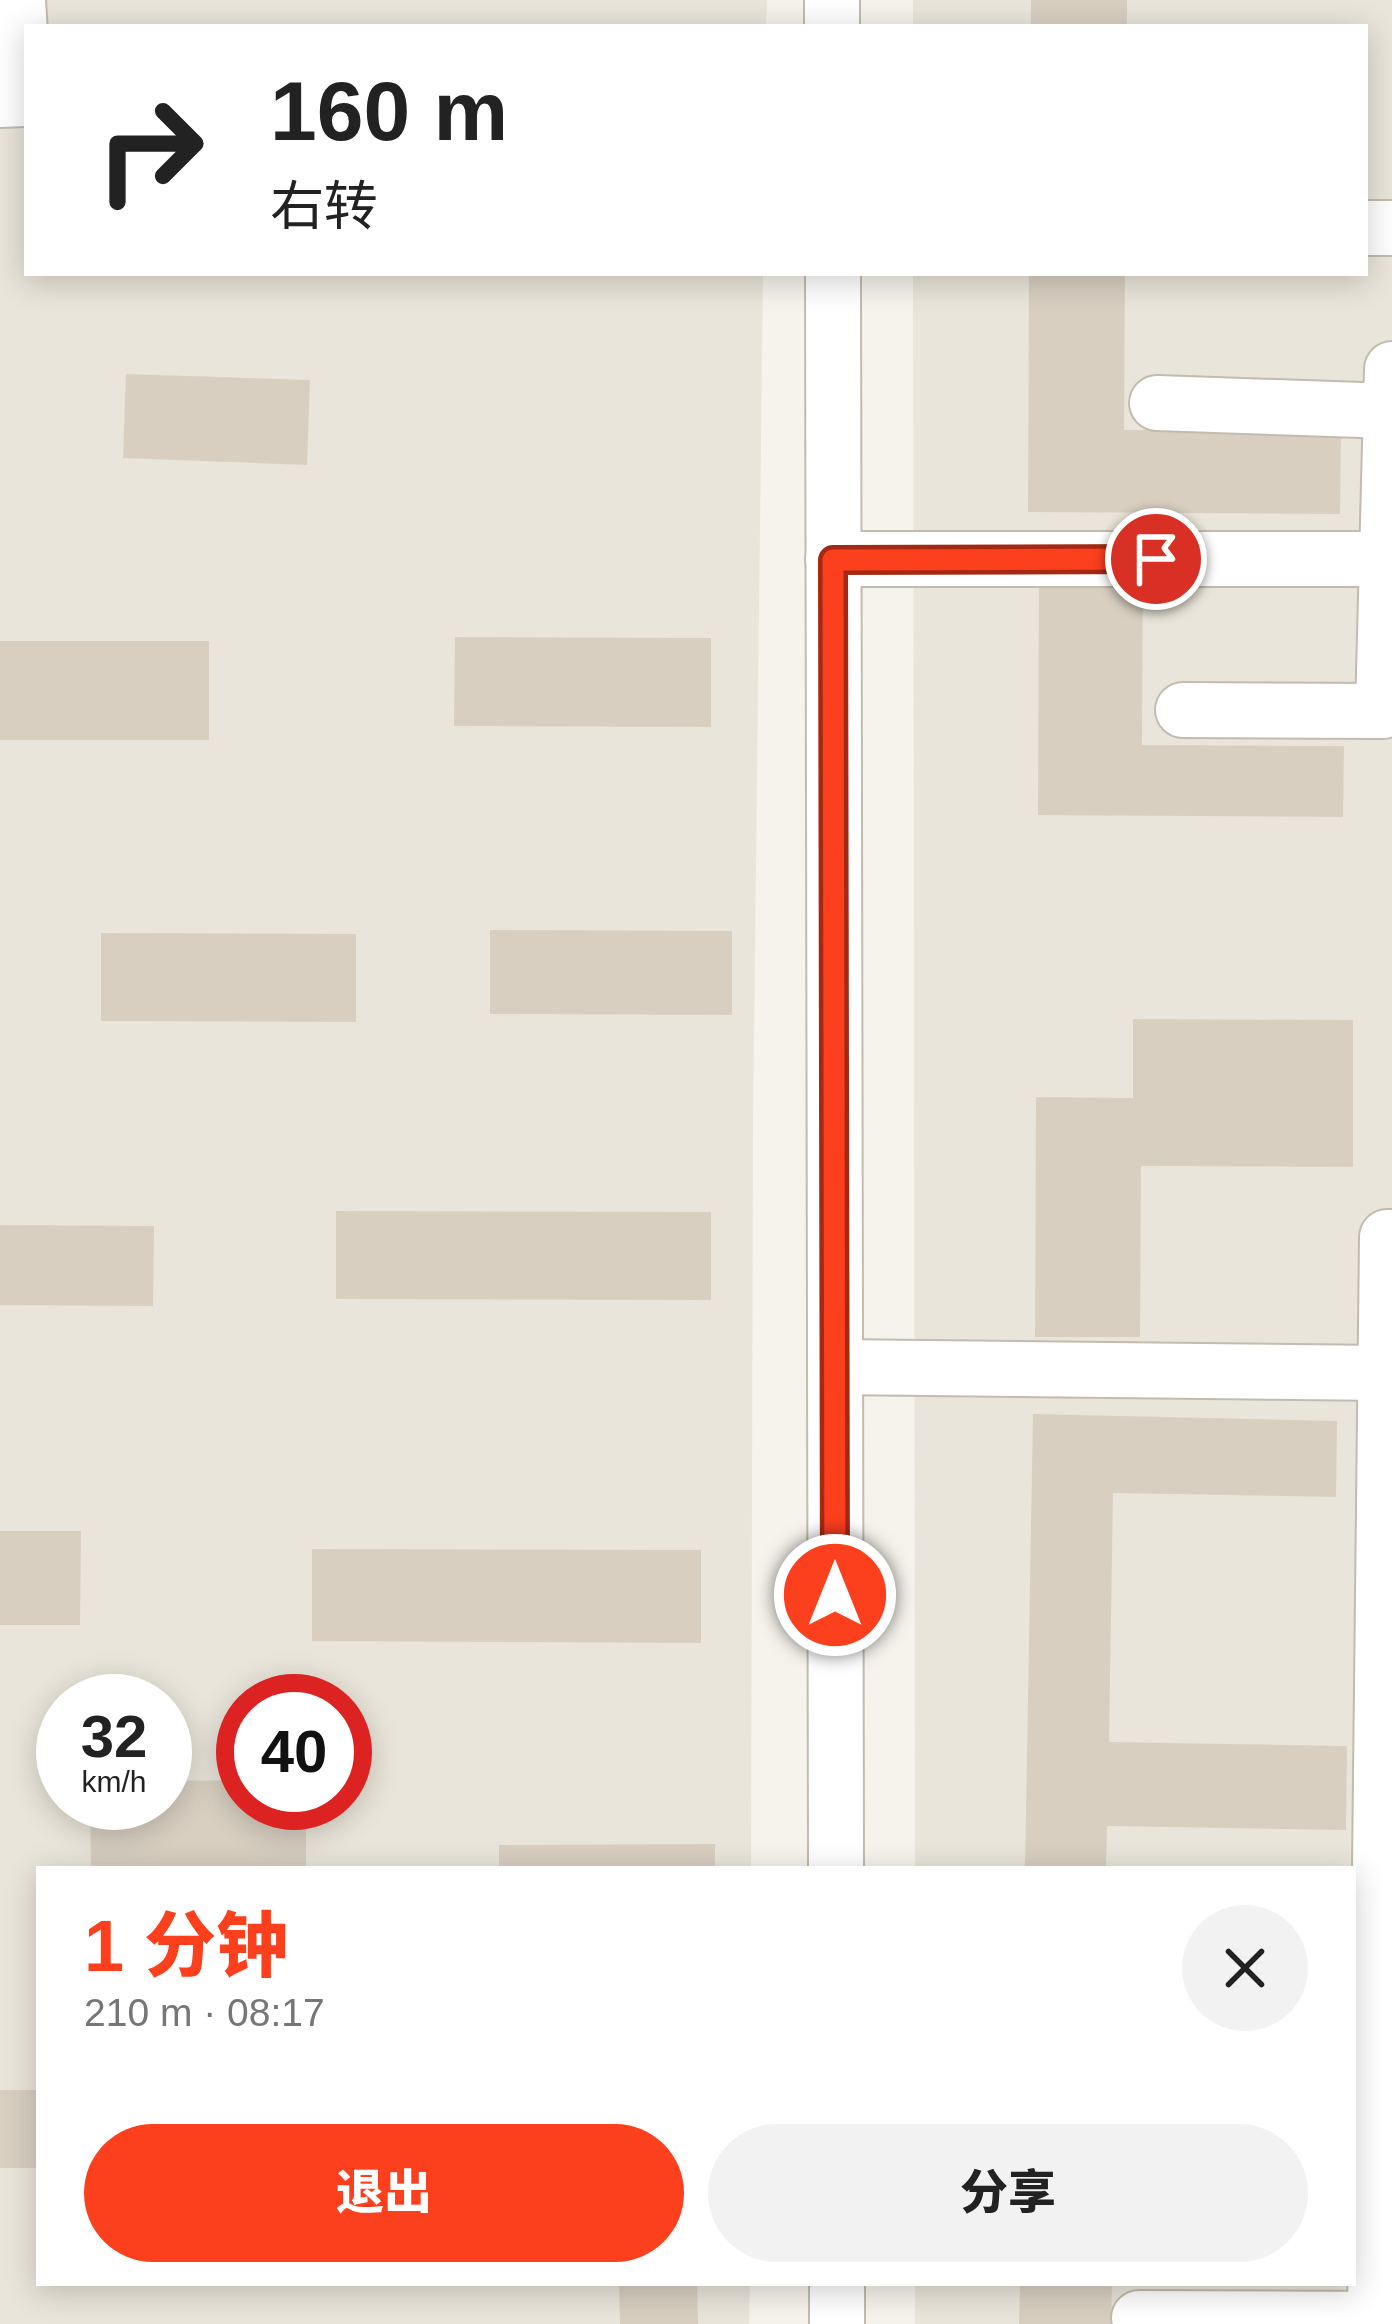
<!DOCTYPE html>
<html lang="zh">
<meta charset="utf-8">
<style>
body{margin:0;font-family:Arial,"Noto Sans SC",sans-serif;background:#f2f2f2;color:#222;height:100vh;display:flex;flex-direction:column;font-size:45px;white-space:nowrap}
*{box-sizing:border-box;margin:0}
p{font-size:39px;color:#767676}
.icon{flex:none;width:66px;height:66px;fill:none;stroke:currentColor;stroke-width:2;stroke-linecap:round;stroke-linejoin:round}
.map{position:relative;flex:1;overflow:hidden}
.side{position:absolute;left:36px;top:1866px;width:1320px;height:420px;display:flex;flex-direction:column;background:#fff;border-radius:0px;box-shadow:0 6px 30px #0003}
.side>*{flex:none}
.guide{position:absolute;left:24px;top:24px;width:1344px;height:252px;border-radius:0px;box-shadow:0 6px 30px #0003;background:#fff;color:#222;overflow:hidden}
.speed{position:absolute;left:36px;top:1674px;display:flex;gap:24px;font-size:60px;font-weight:700;text-align:center}
.speed>*{display:grid;place-content:center;width:156px;height:156px;border-radius:50%;background:#fff;box-shadow:0 6px 30px #0003;line-height:1}
.speed small{font-size:30px;font-weight:400}
.speed .limit{border:18px solid #d22;background:#fff;color:#111}
.pin{position:absolute;display:grid;place-items:center;width:102px;height:102px;color:#fff;margin:-51px;border:6px solid #fff;border-radius:50%;box-shadow:0 3px 12px #0007}
.me{position:absolute;width:132px;margin:-66px;rotate:0deg;stroke-linejoin:round;filter:drop-shadow(0 0 9px #0008)}
.turn{display:flex;align-items:center;gap:42px;height:252px;padding:0 48px;font-size:54px}
.turn .icon{width:156px;height:156px;stroke-width:2.5}
.turn b{display:block;font-size:84px;line-height:102px}
.round{display:grid;place-items:center;flex:none;width:126px;height:126px;border-radius:63px;background:#f2f2f2}
.headline{display:flex;align-items:center;justify-content:space-between;height:204px;padding:0 48px}
h1{font-size:72px;font-weight:800;line-height:90px;color:#fc3f1d}
.cta{display:flex;gap:24px;margin-top:auto;padding:24px 48px}
.cta a{flex:1;height:138px;border-radius:72px;background:#fc3f1d;color:#fff;font-size:48px;font-weight:800;line-height:138px;text-align:center}
.cta a+a{background:#f2f2f2;color:#222}
.map>svg:first-child{display:block}
.residential{fill:#eae5da;fill-rule:evenodd}
.building{fill:#d8cfc1}
.lines{fill:none;stroke-linecap:round;stroke-linejoin:round}
.minor-casing{stroke:#c2bbae;stroke-width:58}
.minor{stroke:#fff;stroke-width:54}
.route-casing{stroke:#a42913;stroke-width:30}
.route{stroke:#fc3f1d;stroke-width:21}
</style>
<div class="map">
<svg width="1392" height="2324" viewBox="0 0 1392 2324">
<rect width="100%" height="100%" fill="#f6f3ec"/>
<g class="residential">
<path d="M0,0H767L766,27H27V273H763L753,1122L751,1869H39V2283H750L749,2324H0ZM63,1701H165V1803H63ZM243,1701H345V1803H243Z"/>
<path d="M913,0H1392V2324H915V2283H1353V1869H915L913,273H1365V27H913Z"/>
</g>
<g class="building">
<rect x="1031" y="0" width="96" height="27"/>
<path d="M1029,273H1125L1124,430L1341,431L1340,514L1028,512Z"/>
<path d="M126,374L310,380L307,465L123,458Z"/>
<path d="M1039,578L1143,579L1142,745L1344,746L1343,817L1038,815Z"/>
<path d="M455,637L711,638V727L454,726Z"/>
<rect x="0" y="641" width="209" height="99"/>
<path d="M490,930L732,931V1015L490,1014Z"/>
<path d="M101,933L356,934V1022L101,1021Z"/>
<path d="M1133,1019L1353,1020V1167L1141,1166L1140,1337H1035L1036,1097L1133,1098Z"/>
<path d="M336,1211L711,1212V1300L336,1299Z"/>
<path d="M0,1225L154,1226L153,1306L0,1305Z"/>
<path d="M1033,1414L1337,1421L1336,1497L1113,1493L1109,1742L1347,1746L1346,1830L1107,1826L1106,1869H1025Z"/>
<path d="M0,1531H81L80,1625H0Z"/>
<path d="M312,1549L701,1550V1643L312,1641Z"/>
<path d="M243,1780V1803H306V1869H91L90,1803H165V1781Z"/>
<path d="M715,1844V1869H499V1845Z"/>
<rect x="0" y="2090" width="39" height="78"/>
<path d="M619,2283H697L698,2324H620Z"/>
<path d="M1020,2283H1112L1111,2324H1019Z"/>
</g>
<g class="lines">
<defs>
<g id="minor">
<path d="M832,0V27"/>
<path d="M0,100L24,99L18,0"/>
<path d="M1365,228H1392"/>
<path d="M833,273L836,1869"/>
<path d="M1157,403L1391,411"/>
<path d="M833,559H1392"/>
<path d="M1183,710L1383,711L1392,369"/>
<path d="M835,1367L1386,1373"/>
<path d="M837,2283V2324"/>
<path d="M1139,2318L1392,2319"/>
<path d="M1375,2319L1387,1237H1392"/>
</g>
</defs>
<use href="#minor" class="minor-casing"/>
<use href="#minor" class="minor"/>
</g>
<g class="lines">
<defs>
<path id="route" d="M835,1595L833,560L1156,559"/>
</defs>
<use href="#route" class="route-casing"/>
<use href="#route" class="route"/>
</g>
</svg>
<div class="speed"><div>32<small>km/h</small></div><div class="limit">40</div></div>
<div class="pin" style="left:1156px;top:559px;background:#d93025"><svg class="icon" aria-label="arrive" viewBox="0 0 24 24"><path d="M6 21V4h12l-3 4 3 4H6"/></svg></div>
<svg class="me" style="left:835px;top:1595px" viewBox="-20 -20 40 40"><circle r="17" fill="#fc3f1d" stroke="#fff" stroke-width="3"/><path d="M0-11L8 9 0 5-8 9z" fill="#fff"/></svg>
<div class="guide">
<div class="turn"><svg class="icon" aria-label="right" viewBox="0 0 24 24"><path d="M7 20v-9h11M14 6l5 5-5 5"/></svg><div><b>160 m</b>右转</div></div>
</div>
<section class="side">
<div class="headline"><div><h1>1 分钟</h1><p>210 m · 08:17</p></div><a class="round"><svg class="icon" aria-label="close" viewBox="0 0 24 24"><path d="M6 6l12 12M18 6L6 18"/></svg></a></div>
<div class="cta"><a>退出</a><a>分享</a></div>
</section>
</div>
